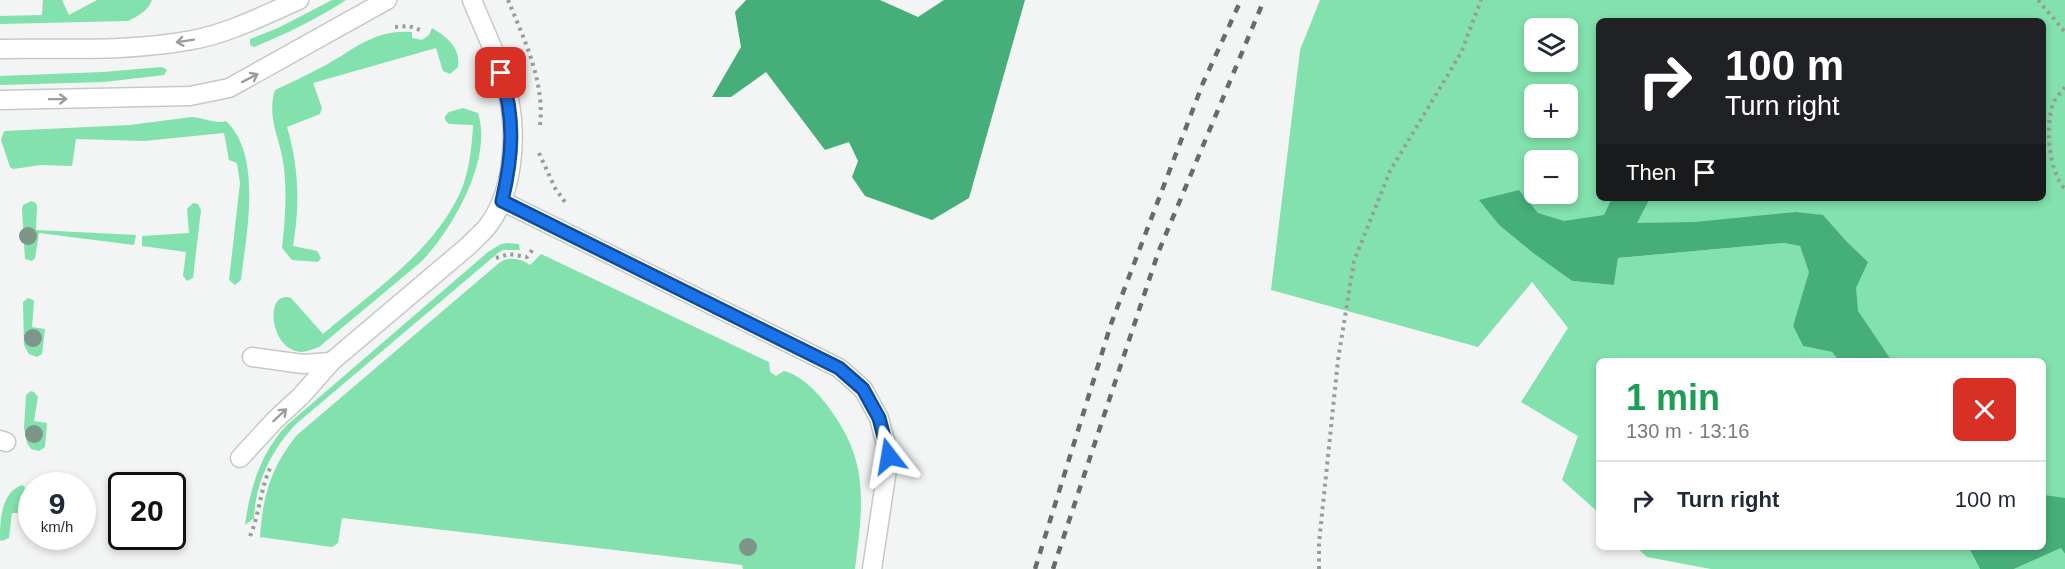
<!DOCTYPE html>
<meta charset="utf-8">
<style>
body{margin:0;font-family:Helvetica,sans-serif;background:#f2f2f3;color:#1f2937;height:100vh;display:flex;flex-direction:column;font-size:22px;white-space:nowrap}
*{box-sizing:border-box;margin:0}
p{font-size:20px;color:#747a83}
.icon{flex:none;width:33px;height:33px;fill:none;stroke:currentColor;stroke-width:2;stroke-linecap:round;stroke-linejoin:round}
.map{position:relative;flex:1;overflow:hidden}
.drawer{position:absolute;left:1596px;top:358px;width:450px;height:192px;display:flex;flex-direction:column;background:#fff;border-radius:9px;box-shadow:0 3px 9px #0003}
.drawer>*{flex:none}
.guide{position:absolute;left:1596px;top:18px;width:450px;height:183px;border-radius:9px;box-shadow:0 3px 9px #0003;background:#202124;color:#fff;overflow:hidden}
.buttons{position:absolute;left:1524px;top:18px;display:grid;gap:12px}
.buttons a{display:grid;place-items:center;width:54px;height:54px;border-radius:9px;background:#fff;box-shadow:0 3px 9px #0003;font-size:30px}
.speed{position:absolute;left:18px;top:472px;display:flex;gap:12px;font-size:30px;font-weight:700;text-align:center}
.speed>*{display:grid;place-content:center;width:78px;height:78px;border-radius:50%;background:#fff;box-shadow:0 3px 9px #0003;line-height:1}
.speed small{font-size:15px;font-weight:400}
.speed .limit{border:3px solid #111;border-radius:9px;background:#fff;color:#111}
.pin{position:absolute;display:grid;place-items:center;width:51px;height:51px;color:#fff;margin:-26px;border-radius:12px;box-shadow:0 3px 9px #0006}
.me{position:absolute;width:66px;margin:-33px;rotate:346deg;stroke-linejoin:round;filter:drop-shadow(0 0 4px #0008)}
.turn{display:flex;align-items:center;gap:21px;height:126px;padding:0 30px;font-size:27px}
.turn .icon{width:78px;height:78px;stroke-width:2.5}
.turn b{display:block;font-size:42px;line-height:51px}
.then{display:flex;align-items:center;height:57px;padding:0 30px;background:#0003;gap:12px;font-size:22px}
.round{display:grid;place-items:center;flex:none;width:63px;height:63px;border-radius:9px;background:#f2f2f3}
.headline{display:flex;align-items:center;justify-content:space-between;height:102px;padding:0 30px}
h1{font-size:36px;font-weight:800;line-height:45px;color:#1e9e55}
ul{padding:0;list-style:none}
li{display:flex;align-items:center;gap:18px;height:78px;padding:0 30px;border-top:2px solid #e0e1e3}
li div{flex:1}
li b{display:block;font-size:22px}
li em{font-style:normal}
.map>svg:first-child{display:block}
.green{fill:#82e1ac;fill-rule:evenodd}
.water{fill:#46ae79}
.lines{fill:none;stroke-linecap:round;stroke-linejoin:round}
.lane-casing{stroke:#c6cac7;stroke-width:21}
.path{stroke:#999c9a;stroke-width:4;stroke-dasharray:3 4.5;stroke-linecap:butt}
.lane{stroke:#fff;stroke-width:18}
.rail{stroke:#696b6a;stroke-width:4.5;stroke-dasharray:8 8;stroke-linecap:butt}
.tree{fill:#7d9689}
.oneway{stroke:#9b9c9c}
.route-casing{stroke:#114b97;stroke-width:15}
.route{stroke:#1a73e8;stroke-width:10}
</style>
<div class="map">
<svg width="2065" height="569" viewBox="0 0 2065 569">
<rect width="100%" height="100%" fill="#f2f5f3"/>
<g class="green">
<path d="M43,0H62L69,15L97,0H152C148,11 138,16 128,21L0,24V16L42,15Z"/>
<path d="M332,0H346C317,19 286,34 254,47L250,45V39L278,28Z"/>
<path d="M1320,0H2065V514L2043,526V362L1892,361L1876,338L1859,332L1820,225L1605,238L1480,200L1499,225L1533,253L1572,281L1614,285L1618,258L1784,243L1800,246L1810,272L1793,326L1803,346L1832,352L1839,361L1599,362V513L1562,480L1578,436L1521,402L1568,328L1532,282L1478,347L1271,290L1300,50ZM1599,21H2043V198H1599ZM1534,28H1568V62H1534ZM1534,94H1568V128H1534ZM1534,160H1568V194H1534Z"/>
<path d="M432,28C447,37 461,48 458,67L450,74L443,71L436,48L313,83L322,108L320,114L287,127C299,167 300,205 293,246L317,251L321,258L318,262L292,260L282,248C285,222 287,194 284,168C281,139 266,119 275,90C292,82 309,74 326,65C356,48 375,29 412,32V38L422,40L429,35Z"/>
<path d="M162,67L167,70L164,75L104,82L0,85V76L103,72Z"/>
<path d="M463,108L478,113C493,159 453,228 422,261L319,347C313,349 307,352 301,352C269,350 264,289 291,298L323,334C372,292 432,253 460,193C469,173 472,147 473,125L449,124L445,120V116L449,112Z"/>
<path d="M192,117C204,118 216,124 226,121C263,156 246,235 241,280L235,285L229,280L240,183L237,163L229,160L224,133L144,141L76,139L72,166L41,165L13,169L10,167L1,140L4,131L130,125Z"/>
<path d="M31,201L36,203L37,207L36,230L136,235L134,245L39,233L35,258L32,261L25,259L22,209L23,205Z"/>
<path d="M193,203L198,204L201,210L193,278L187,281L183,276L186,252L142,246V236L189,233L187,209Z"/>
<path d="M508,243L519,244L520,250H503L498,253L296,424C271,451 256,481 254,518L245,525C250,488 261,452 287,425L488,252L501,244Z"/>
<path d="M541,254L769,362L770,372L776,376L784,371C801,375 817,392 827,405C870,461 863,503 855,569H743L742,565L342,518L338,543L332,547L260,537C263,495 271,467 297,435L499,263C509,256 521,258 530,265Z"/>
<path d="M28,298L33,300L34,302L32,327L45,329L42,354L37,357L29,354L24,345L23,302Z"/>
<path d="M31,391L34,392L38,397L34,421L47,423L45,447L39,451L31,449L27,443L24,428L26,395Z"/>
<path d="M22,485L29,491L25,513H12L9,538L2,541L0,540C0,521 1,492 22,485Z"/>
<path d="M1637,548H1969L1980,569H1711L1647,557Z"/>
<path d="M2061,548L2065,554V569H2014Z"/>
</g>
<g class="water">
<path d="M746,0H880L918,17L944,0H1025L969,198L932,220L865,196L852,177L858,161L849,142L825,150L766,72L731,97H712L741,47L735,12Z"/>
<path d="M1519,190L1538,213L1564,221L1604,215L1612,198H1650L1637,223L1695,222L1796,212L1823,215L1847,242L1868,262L1856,288L1858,311L1892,361H1839L1832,352L1803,346L1793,326L1809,272L1800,246L1784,243L1618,258L1614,285L1572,281L1533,253L1499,225L1479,200Z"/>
<path d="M2044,495L2065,498V554L2061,548L2014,569H1980L1969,548H2043Z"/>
</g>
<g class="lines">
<defs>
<g id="lane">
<path d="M0,49C64,48 129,52 192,40C230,33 264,15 299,0"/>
<path d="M0,100L190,96L229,88L387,0"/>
<path d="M502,201L839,368L863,389L879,418L889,456L872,569"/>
<path d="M252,357L303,364L331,362"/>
<path d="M0,440L6,442"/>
<path d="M240,458L275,420L301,396L331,362L467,247C474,240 481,234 487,227C513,194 517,139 509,99C502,65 485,32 472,0"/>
</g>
</defs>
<use href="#lane" class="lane-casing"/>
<g class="path">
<path d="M508,0C524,39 545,82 540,125"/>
<path d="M2038,0L2065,32"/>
<path d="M395,27L409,26L420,30"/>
<path d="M2065,87C2062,92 2056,97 2054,102C2044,123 2049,173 2065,189"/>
<path d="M539,153L555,188L565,202"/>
<path d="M496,258L509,254L527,257L533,249"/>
<path d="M250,536C260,513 260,489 271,466"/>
<path d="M1319,569V543L1338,360L1354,261L1390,171L1461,53L1481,0"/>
</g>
<use href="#lane" class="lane"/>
<g class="rail">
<path d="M1035,569L1111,324L1203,83L1241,0"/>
<path d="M1053,569L1158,253L1264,0"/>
</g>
</g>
<g class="tree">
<circle cx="28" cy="236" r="9"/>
<circle cx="33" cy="338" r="9"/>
<circle cx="34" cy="434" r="9"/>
<circle cx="748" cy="547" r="9"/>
</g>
<defs><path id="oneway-shaft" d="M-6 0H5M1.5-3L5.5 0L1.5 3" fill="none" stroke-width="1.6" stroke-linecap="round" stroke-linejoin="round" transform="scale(1.5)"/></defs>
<g class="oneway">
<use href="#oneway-shaft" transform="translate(185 41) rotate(171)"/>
<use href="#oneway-shaft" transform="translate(250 78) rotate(-27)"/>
<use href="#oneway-shaft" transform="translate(58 99) rotate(-1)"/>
<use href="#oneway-shaft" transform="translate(280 415) rotate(-43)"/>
</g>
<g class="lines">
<defs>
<path id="route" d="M501,73C515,119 513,155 502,201L839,368L863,389L879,418L889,456"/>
</defs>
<use href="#route" class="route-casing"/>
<use href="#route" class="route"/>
</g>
</svg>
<div class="buttons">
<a><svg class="icon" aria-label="layers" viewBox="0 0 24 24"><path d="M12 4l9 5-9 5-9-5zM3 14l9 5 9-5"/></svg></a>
<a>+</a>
<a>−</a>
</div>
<div class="speed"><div>9<small>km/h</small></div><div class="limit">20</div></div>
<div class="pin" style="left:501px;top:73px;background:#d93025"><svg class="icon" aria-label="arrive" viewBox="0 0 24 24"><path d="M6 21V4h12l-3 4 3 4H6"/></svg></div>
<svg class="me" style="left:889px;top:456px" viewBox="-20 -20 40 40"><path d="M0-17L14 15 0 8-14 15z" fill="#1a73e8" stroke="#fff" stroke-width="4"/></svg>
<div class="guide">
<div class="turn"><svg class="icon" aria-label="right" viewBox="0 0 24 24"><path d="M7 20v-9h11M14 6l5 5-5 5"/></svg><div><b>100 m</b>Turn right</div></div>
<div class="then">Then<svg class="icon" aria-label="arrive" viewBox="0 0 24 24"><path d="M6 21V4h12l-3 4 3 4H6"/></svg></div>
</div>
<section class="drawer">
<div class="headline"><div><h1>1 min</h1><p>130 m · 13:16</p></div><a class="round" style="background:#d93025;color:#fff"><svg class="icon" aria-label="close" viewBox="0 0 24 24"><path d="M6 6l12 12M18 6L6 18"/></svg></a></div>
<ul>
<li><svg class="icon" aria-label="right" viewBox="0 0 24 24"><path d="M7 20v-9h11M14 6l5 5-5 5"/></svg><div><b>Turn right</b></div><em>100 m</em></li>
</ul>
</section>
</div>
